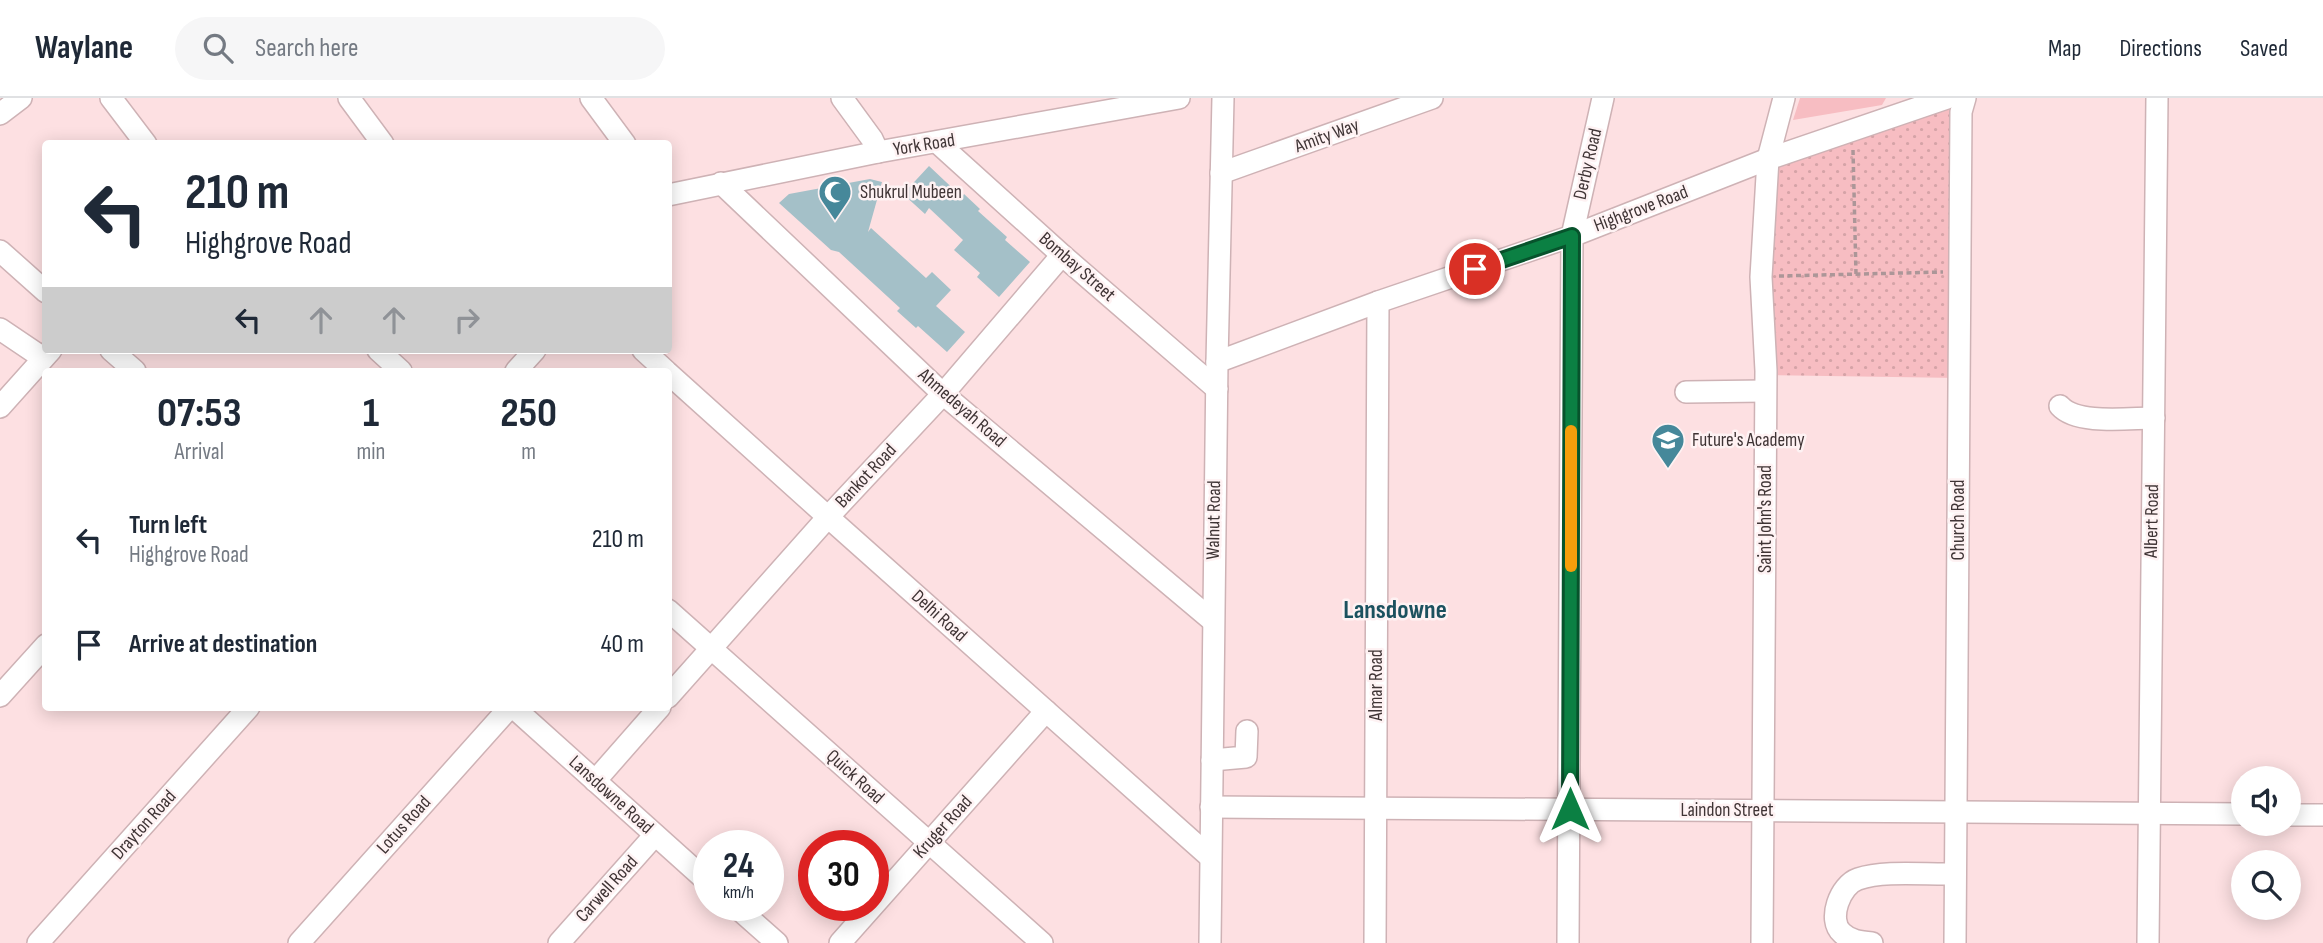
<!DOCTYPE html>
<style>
body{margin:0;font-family:"Sofia Sans Condensed",sans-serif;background:#f6f6f7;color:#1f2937;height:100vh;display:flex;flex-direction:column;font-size:26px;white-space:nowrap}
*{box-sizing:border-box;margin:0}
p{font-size:23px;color:#747a83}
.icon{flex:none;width:38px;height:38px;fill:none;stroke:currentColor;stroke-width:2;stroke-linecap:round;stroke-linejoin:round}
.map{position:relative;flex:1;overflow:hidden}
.side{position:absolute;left:42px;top:270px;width:630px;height:343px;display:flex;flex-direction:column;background:#fff;border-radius:7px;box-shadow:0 4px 18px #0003}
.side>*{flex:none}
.guide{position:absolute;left:42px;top:42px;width:630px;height:214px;border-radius:7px;box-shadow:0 4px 18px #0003;background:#fff;color:#1f2937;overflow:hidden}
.controls{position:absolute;left:2231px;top:668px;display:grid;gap:14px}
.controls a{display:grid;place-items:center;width:70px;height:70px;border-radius:50%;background:#fff;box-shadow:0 4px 18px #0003;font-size:35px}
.speed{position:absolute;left:693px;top:732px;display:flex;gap:14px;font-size:35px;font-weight:700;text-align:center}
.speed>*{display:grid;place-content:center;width:91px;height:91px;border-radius:50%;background:#fff;box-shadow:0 4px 18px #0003;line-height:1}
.speed small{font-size:18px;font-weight:400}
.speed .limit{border:10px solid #d22;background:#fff;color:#111}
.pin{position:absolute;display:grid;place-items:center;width:60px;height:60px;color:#fff;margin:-30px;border:4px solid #fff;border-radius:50%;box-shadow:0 2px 7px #0007}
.me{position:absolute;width:77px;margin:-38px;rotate:0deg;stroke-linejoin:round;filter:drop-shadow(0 0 5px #0008)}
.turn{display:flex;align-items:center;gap:24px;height:147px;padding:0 28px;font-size:32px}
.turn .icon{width:91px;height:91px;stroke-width:2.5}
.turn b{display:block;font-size:49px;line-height:60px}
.lanes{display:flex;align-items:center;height:66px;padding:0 28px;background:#0003;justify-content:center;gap:35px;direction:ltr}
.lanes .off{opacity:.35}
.eta{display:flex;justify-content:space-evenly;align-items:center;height:119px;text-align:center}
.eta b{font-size:42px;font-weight:700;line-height:49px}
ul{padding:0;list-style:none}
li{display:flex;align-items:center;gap:21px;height:105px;padding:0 28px}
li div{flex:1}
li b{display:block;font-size:26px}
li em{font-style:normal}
header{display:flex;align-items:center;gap:42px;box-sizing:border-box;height:98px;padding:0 35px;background:#fff;border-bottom:2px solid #e0e1e3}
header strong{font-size:33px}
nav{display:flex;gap:38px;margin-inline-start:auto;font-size:24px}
.search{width:490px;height:63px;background:#f6f6f7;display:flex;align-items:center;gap:18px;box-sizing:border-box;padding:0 24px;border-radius:38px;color:#747a83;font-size:26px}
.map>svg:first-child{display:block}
.grass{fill:#f7bdc2}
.park{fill:url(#park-dots)}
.building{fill:#a4c0c8}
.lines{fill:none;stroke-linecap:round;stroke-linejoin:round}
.minor-casing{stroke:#ceb2b5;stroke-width:24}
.path{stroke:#ac9698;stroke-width:3.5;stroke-dasharray:5 3.5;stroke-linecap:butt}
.minor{stroke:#fff;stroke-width:21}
.route-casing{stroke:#07532c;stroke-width:18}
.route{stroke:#0b8043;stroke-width:12}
.slow{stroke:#f59e0b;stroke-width:12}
.labels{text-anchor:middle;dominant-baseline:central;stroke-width:5;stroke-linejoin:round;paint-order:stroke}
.street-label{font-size:19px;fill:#3f3435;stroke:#fef2f3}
.poi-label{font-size:19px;fill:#3f3435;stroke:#fef2f3;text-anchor:start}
.district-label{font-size:26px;font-weight:bold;fill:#1c525f;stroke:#fef2f3}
</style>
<header>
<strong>Waylane</strong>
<div class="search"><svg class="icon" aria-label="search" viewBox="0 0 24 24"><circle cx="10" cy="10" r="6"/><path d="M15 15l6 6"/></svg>Search here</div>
<nav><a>Map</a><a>Directions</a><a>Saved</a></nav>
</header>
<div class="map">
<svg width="2323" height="845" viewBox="0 0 2323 845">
<defs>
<pattern id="park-dots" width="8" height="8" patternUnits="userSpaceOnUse" patternTransform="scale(1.75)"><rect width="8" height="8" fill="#f7bdc2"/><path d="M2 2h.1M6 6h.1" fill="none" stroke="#d5a3a7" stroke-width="1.8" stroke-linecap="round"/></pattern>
</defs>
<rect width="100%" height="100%" fill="#fde0e2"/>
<path class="grass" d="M1800,0H1886L1882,7L1793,22Z"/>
<path class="park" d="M1965,0L1959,280L1761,277L1763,63Z"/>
<g class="building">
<path d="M929,68L962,99L964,96L980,111L978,113L1007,139L1005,142L1030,164L999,199L977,179L980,175L954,152L963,142L929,110L925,116L903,96Z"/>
<path d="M870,81L882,84L868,134L871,130L926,180L932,174L951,192L936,208L965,234L947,254L918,228L916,230L897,213L900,210L839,154L831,152L779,105L789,96Z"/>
</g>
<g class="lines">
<defs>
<g id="minor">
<path d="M111,0L146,46"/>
<path d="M349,0L383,46"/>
<path d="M591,0L625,46"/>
<path d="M842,0L872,41L878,54"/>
<path d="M0,16L21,0"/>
<path d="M938,45L1062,157L1217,291"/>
<path d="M1221,75L1432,0"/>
<path d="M721,85L943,296L1213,523"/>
<path d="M668,97L878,54L1179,0"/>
<path d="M0,153L46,194"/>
<path d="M0,231L43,260"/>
<path d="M111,252L135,273"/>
<path d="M378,252L401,273"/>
<path d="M643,252L666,273"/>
<path d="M1217,264L1378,204L1572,138L1768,61L1947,0"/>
<path d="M516,273L535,252"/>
<path d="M668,275L828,419L1210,759"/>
<path d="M1686,294L1765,293"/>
<path d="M2060,308C2077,327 2129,320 2154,320"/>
<path d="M0,309L51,252"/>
<path d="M668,512L1042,845"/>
<path d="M0,598L46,547"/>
<path d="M668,599L828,419L943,296L1062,157"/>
<path d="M513,609L709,785"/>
<path d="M1212,662L1246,659L1247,633"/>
<path d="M595,683L660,609"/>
<path d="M1211,709L2244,716"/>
<path d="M2289,717H2323"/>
<path d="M734,807L777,845"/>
<path d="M38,845L249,609"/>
<path d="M299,845L510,609"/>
<path d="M559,845L655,737"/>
<path d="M840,845L1046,613"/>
<path d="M1210,845L1217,264L1223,0"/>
<path d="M1375,845L1378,204"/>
<path d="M1568,845L1572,138L1603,0"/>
<path d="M1762,845L1766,273L1761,179L1768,61L1784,0"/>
<path d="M1872,845C1861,844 1850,843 1842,835C1827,822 1840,787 1858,781C1885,772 1926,777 1955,776"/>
<path d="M1955,845L1961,14L1965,0"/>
<path d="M2148,845L2157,0"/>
</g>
</defs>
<use href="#minor" class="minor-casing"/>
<g class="path">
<path d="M1853,52L1856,176"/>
<path d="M1779,178L1943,174"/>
</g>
<use href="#minor" class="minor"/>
</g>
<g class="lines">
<defs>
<path id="route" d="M1475,171L1572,138L1570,711"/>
</defs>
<use href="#route" class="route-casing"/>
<use href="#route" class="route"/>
<path class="slow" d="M1571,468V333"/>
</g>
<defs>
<symbol id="mosque-pin" viewBox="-11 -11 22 30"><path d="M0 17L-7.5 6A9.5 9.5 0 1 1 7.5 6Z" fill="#46889a" stroke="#fef2f3"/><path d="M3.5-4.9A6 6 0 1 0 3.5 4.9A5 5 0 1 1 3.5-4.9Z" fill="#fff"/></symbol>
<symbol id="school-pin" viewBox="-11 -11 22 30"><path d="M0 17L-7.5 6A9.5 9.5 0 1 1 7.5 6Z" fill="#46889a" stroke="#fef2f3"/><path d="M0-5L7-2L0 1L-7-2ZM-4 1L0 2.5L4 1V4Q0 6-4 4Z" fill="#fff"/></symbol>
</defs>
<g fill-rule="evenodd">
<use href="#mosque-pin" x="816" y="75" width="38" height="52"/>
<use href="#school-pin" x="1649" y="323" width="38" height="52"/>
</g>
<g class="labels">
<g class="street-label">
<text transform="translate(1327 38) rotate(-20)">Amity Way</text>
<text transform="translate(924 47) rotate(-9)">York Road</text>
<text transform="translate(1588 66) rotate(-77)">Derby Road</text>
<text transform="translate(1641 111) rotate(-21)">Highgrove Road</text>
<text transform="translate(1077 169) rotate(41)">Bombay Street</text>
<text transform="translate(962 310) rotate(41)">Ahmedeyah Road</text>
<text transform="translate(866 378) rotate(-47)">Bankot Road</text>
<text transform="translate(1765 421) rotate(-90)">Saint John's Road</text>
<text transform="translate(1214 422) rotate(-89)">Walnut Road</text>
<text transform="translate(1958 422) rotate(-90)">Church Road</text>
<text transform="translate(2152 423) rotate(-89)">Albert Road</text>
<text transform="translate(939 518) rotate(42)">Delhi Road</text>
<text transform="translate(1376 587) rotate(-90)">Almar Road</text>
<text transform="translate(855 679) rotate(42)">Quick Road</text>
<text transform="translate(611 697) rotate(42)">Lansdowne Road</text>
<text x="1727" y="712">Laindon Street</text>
<text transform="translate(144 727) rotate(-48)">Drayton Road</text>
<text transform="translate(404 727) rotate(-48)">Lotus Road</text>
<text transform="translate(943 729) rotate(-48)">Kruger Road</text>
<text transform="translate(607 791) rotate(-48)">Carwell Road</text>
</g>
<g class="poi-label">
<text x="860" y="94">Shukrul Mubeen</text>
<text x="1692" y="342">Future's Academy</text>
</g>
<g class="district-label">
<text x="1395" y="512">Lansdowne</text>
</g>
</g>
</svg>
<div class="controls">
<a><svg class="icon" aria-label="sound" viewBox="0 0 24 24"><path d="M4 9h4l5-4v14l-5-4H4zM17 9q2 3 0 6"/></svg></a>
<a><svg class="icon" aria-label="search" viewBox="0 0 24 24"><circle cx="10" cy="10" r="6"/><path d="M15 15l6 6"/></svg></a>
</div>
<div class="speed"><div>24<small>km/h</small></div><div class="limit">30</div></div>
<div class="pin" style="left:1475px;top:171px;background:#d93025"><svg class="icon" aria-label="arrive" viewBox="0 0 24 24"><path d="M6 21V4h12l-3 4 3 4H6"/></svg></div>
<svg class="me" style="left:1570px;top:711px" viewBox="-20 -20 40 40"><path d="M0-17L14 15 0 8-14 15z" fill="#0b8043" stroke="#fff" stroke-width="4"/></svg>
<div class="guide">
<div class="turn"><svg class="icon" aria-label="left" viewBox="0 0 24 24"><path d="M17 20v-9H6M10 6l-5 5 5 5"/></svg><div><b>210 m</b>Highgrove Road</div></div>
<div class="lanes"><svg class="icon" aria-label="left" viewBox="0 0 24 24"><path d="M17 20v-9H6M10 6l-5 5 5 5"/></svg><svg class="icon off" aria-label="ahead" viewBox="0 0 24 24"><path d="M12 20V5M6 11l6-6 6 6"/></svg><svg class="icon off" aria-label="ahead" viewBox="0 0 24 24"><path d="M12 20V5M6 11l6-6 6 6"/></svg><svg class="icon off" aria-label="right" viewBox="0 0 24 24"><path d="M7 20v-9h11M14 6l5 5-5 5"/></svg></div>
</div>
<section class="side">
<div class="eta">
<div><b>07:53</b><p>Arrival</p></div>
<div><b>1</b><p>min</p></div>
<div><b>250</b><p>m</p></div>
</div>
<ul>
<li><svg class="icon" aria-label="left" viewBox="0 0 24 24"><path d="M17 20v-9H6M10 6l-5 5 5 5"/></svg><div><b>Turn left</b><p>Highgrove Road</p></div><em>210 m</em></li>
<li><svg class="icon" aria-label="arrive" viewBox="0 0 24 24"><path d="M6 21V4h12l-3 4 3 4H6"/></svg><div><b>Arrive at destination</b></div><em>40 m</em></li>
</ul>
</section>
</div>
